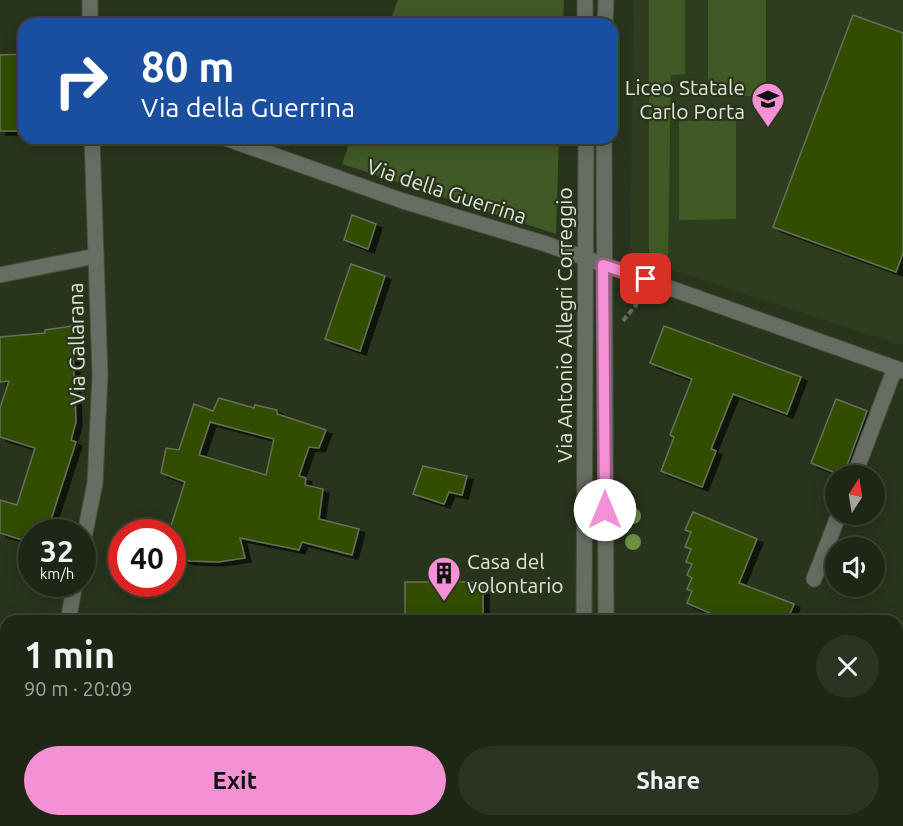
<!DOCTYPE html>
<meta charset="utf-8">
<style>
body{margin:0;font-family:Ubuntu,sans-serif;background:#2b3322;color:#f1f3f6;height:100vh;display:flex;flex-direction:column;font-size:22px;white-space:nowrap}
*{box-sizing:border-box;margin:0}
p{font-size:20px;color:#a1a5a0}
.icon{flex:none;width:33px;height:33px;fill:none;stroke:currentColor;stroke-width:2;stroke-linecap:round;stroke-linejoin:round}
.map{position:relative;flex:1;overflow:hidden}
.side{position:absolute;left:0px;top:615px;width:903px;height:212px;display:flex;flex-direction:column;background:#1e2715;border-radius:18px 18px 0 0;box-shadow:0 3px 15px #0003,0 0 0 2px #3c4434}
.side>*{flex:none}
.hud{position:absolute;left:18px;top:18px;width:600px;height:126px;border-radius:18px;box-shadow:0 3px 15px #0003,0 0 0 2px #3c4434;background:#1a4fa0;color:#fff;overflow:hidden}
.needle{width:39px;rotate:12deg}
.controls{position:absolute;left:825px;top:465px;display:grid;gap:12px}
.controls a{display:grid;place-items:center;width:60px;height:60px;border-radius:50%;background:#1e2715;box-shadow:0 3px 15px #0003,0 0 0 2px #3c4434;font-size:30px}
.speed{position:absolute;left:18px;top:519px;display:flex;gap:12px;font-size:30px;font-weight:700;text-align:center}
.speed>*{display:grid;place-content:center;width:78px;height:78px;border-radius:50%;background:#1e2715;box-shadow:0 3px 15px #0003,0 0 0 2px #3c4434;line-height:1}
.speed small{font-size:15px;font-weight:400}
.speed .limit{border:9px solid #d22;background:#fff;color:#111}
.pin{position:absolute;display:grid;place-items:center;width:51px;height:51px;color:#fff;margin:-26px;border-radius:12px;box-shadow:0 3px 9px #0006}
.me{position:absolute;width:66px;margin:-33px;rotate:0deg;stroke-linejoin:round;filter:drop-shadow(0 0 4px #0008)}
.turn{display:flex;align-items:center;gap:21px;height:126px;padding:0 24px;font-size:27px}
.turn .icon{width:78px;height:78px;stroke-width:2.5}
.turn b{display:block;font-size:42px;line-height:51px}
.round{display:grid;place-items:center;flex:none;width:63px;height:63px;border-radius:32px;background:#2b3322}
.summary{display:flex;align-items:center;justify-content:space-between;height:102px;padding:0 24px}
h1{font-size:36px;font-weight:600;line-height:45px}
.action{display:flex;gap:12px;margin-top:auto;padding:12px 24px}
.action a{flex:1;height:69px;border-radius:36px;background:#f491d4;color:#111;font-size:24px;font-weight:600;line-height:69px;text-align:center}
.action a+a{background:#2b3322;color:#f1f3f6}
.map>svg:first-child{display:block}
.built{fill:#2e3d1e}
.green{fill:#415925}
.building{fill:#304d00;stroke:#647258;stroke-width:1.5;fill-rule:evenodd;filter:url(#shadow)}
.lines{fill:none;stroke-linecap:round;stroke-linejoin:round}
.minor-casing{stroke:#45503a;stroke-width:17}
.path{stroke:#65705b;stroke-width:4;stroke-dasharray:6 3;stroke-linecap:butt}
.minor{stroke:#676d62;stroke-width:15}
.tree{fill:#6b8f43}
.route-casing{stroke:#9f5e8a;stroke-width:15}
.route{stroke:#f491d4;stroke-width:10}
.labels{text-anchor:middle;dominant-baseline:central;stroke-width:4.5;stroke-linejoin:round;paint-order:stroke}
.poi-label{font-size:21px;fill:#dee6d7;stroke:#28341c;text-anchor:end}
.street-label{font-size:21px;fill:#dee6d7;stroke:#28341c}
</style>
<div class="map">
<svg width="903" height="826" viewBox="0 0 903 826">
<defs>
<filter id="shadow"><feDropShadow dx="6" dy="4" stdDeviation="0" flood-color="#0009"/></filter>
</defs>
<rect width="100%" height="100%" fill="#28341c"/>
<g class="built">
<path d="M634,0H903V345L630,257Z"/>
<path d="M0,764L6,767L5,826H0Z"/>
</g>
<g class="green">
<path d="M398,0H564L563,24H389Z"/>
<path d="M649,0H685V74L671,75L668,258L649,257Z"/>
<rect x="708" y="0" width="58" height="96"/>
<path d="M736,121V219L679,220V121Z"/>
<path d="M351,138H559L556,234L342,164Z"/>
</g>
<g class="building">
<path d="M853,15L903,33V253L896,272L773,227Z"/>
<path d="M24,54V131H0V55Z"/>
<path d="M352,215L376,224L368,249L344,240Z"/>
<path d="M351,264L385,276L360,351L325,339Z"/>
<path d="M72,326L76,422L71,440L76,442L47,532H32V543L0,533V500L17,505L35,448L0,437V408L9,381L0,382V337L45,333V330Z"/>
<path d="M664,326L801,377L787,414L733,394L711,449L716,451L702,487L661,471L674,437L670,435L692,379L650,363Z"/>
<path d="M219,398L254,408L255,405L277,410V414L326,430L319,448L309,447L299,476L306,478L305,485L323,489L319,519L359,529L352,555L302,542L299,550L240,538L245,558L218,562L190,561L172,557V532H169L185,482L161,473L166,448L179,450L194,404L213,411ZM210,422L274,439L266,475L199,455Z"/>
<path d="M836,399L867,411L843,476L811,463Z"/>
<path d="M423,466L467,476L462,495L449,492L444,504L413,494Z"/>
<path d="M693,512L757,539L739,583L794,604L787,621H717L719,617L687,603L692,591L687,589L692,578L687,575L692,564L686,562L691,549L685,547L691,532L685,530Z"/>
<rect x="405" y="582" width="78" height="39"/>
</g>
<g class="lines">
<defs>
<g id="minor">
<path d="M90,0V24"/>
<path d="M585,0V24"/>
<path d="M605,24L606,0"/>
<path d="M225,138L403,201L546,244L903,371"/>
<path d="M604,138L606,621"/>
<path d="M0,275L96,256"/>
<path d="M854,476L895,368"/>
<path d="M82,548L95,483L100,375L92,138"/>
<path d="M814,579L839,514"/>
<path d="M68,621L75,584"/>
<path d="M584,621L586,138"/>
<path d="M586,820V826"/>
<path d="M28,826L30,820"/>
<path d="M606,826V820"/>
</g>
</defs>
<use href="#minor" class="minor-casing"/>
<g class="path">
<path d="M616,125V36"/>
<path d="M623,321L636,305L637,294"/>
<path d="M0,746L6,749"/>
</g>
<use href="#minor" class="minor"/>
</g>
<g class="tree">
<circle cx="633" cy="516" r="8"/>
<circle cx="633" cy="542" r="8"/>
</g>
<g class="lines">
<defs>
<path id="route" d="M605,510L603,265L646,279"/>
</defs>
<use href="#route" class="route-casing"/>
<use href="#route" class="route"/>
</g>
<defs>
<symbol id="school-pin" viewBox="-11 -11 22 30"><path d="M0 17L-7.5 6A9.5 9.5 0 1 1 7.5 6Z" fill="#f491d4" stroke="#28341c"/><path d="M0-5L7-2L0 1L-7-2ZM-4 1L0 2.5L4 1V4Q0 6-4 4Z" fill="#111"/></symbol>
<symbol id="building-pin" viewBox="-11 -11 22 30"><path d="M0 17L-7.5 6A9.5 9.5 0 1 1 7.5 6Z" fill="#f491d4" stroke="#28341c"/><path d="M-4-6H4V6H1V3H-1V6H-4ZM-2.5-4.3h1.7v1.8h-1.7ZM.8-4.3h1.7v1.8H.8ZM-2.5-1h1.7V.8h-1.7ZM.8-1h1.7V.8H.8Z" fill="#111"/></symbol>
</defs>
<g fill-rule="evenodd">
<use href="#school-pin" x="749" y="80" width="38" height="52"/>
<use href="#building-pin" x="425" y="554" width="38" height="52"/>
</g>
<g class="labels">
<g class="poi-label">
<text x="745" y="87">Liceo Statale<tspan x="745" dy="24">Carlo Porta</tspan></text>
<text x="467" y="561" text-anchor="start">Casa del<tspan x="467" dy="24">volontario</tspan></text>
</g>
<g class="street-label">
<text transform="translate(447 191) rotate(18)">Via della Guerrina</text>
<text transform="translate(564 325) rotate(-90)">Via Antonio Allegri Correggio</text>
<text transform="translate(76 344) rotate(-91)">Via Gallarana</text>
</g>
</g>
</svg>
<div class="controls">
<a><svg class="needle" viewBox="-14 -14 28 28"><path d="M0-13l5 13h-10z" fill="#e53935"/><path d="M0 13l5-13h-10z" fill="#a1a5a0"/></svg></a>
<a><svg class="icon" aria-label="sound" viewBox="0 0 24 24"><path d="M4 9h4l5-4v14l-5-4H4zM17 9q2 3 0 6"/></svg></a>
</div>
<div class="speed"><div>32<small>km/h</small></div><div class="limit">40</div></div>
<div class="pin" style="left:646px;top:279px;background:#d93025"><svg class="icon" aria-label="arrive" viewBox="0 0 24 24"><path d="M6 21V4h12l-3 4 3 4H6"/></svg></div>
<svg class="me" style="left:605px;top:510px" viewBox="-20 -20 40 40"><circle r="19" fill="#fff"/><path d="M0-13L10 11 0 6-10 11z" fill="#f491d4"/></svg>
<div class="hud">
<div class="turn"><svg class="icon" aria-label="right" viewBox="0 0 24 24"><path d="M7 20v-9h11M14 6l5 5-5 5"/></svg><div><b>80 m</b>Via della Guerrina</div></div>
</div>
<section class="side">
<div class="summary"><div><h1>1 min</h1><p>90 m · 20:09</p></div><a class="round"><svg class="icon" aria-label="close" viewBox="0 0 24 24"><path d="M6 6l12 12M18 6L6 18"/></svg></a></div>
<div class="action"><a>Exit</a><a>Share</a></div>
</section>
</div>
